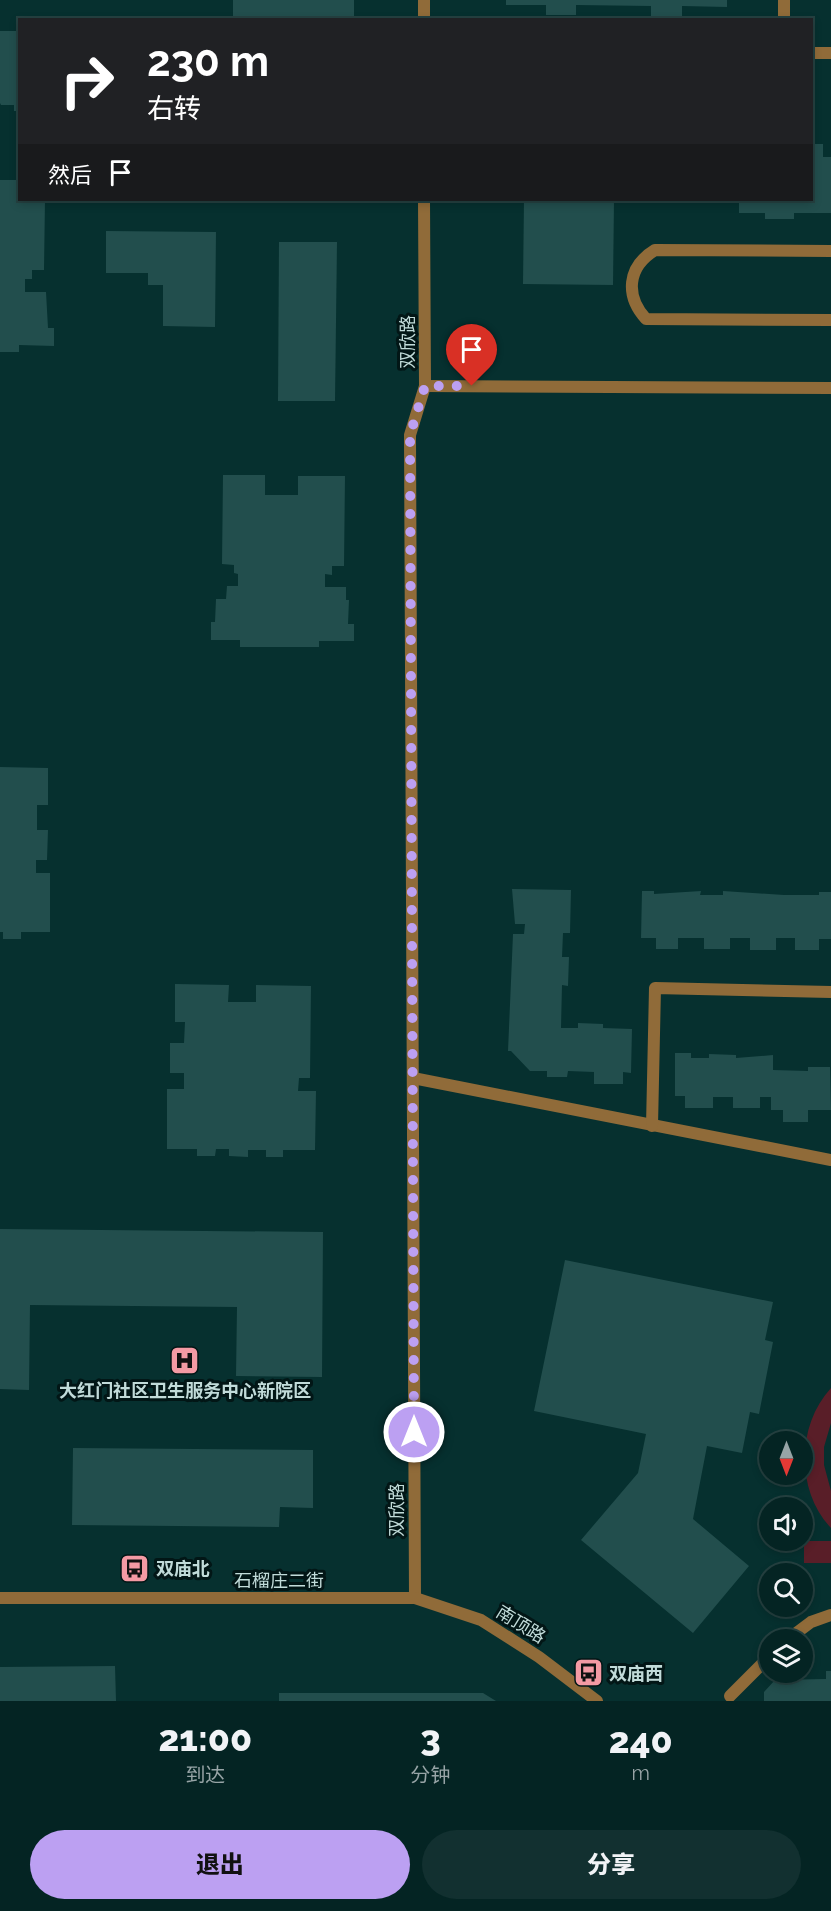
<!DOCTYPE html>
<html lang="zh">
<meta charset="utf-8">
<style>
body{margin:0;font-family:Raleway,"Noto Sans SC",sans-serif;background:#123030;color:#f1f3f6;height:100vh;display:flex;flex-direction:column;font-size:22px;white-space:nowrap}
*{box-sizing:border-box;margin:0}
p{font-size:20px;color:#97a4a6}
.icon{flex:none;width:33px;height:33px;fill:none;stroke:currentColor;stroke-width:2;stroke-linecap:round;stroke-linejoin:round}
.map{position:relative;height:1701px;overflow:hidden}
.side{display:flex;flex-direction:column;background:#042423;flex:1}
.side>*{flex:none}
.guide{position:absolute;left:18px;top:18px;width:795px;height:183px;border-radius:0px;box-shadow:0 3px 9px #0003,0 0 0 2px #254141;background:#202124;color:#fff;overflow:hidden}
.needle{width:39px;rotate:180deg}
.buttons{position:absolute;left:759px;top:1431px;display:grid;gap:12px}
.buttons a{display:grid;place-items:center;width:54px;height:54px;border-radius:50%;background:#042423;box-shadow:0 3px 9px #0003,0 0 0 2px #254141;font-size:30px}
.pin{position:absolute;display:grid;place-items:center;width:51px;height:51px;color:#fff;margin:-62px -26px;border-radius:50% 50% 50% 0;rotate:-45deg;box-shadow:0 0 6px #0007}
.pin .icon{rotate:45deg}
.me{position:absolute;width:66px;margin:-33px;rotate:0deg;stroke-linejoin:round;filter:drop-shadow(0 0 4px #0008)}
.turn{display:flex;align-items:center;gap:21px;height:126px;padding:0 30px;font-size:27px}
.turn .icon{width:78px;height:78px;stroke-width:2.5}
.turn b{display:block;font-size:42px;line-height:51px}
.then{display:flex;align-items:center;height:57px;padding:0 30px;background:#0003;gap:12px;font-size:22px}
.eta{display:flex;justify-content:space-evenly;align-items:center;height:102px;text-align:center}
.eta b{font-size:36px;font-weight:800;line-height:42px}
.button{display:flex;gap:12px;margin-top:auto;padding:12px 30px}
.button a{flex:1;height:69px;border-radius:36px;background:#bca0f2;color:#111;font-size:24px;font-weight:800;line-height:69px;text-align:center}
.button a+a{background:#123030;color:#f1f3f6}
.map>svg:first-child{display:block}
.green{fill:#591e28}
.building{fill:#224e4d}
.lines{fill:none;stroke-linecap:round;stroke-linejoin:round}
.service{stroke:#906b39;stroke-width:12}
.minor{stroke:#906b39;stroke-width:12}
.tertiary{stroke:#906b39;stroke-width:12}
.route{stroke:#bca0f2;stroke-width:10;stroke-dasharray:0 18}
.labels{text-anchor:middle;dominant-baseline:central;stroke-width:6;stroke-linejoin:round;paint-order:stroke}
.street-label{font-size:18px;fill:#c1dbd9;stroke:#021616}
.poi-label{font-size:18px;font-weight:bold;fill:#c1dbd9;stroke:#021616;text-anchor:start}
</style>
<div class="map">
<svg width="831" height="1701" viewBox="0 0 831 1701">
<rect width="100%" height="100%" fill="#06302f"/>
<g class="green">
<path d="M831,1388V1423L824,1447V1465L831,1491V1528C796,1491 796,1426 831,1388Z"/>
<rect x="804" y="1541" width="27" height="22"/>
</g>
<g class="building">
<rect x="233" y="0" width="121" height="20"/>
<path d="M506,0H727V7L682,6V16H651V6L576,5V15H546V5H506Z"/>
<path d="M0,31H20V111H14V105H1L0,103Z"/>
<path d="M812,144H823V157H831V213H794V219H765V213H739V200H812Z"/>
<path d="M0,180H20V200H45L44,270H32V279H25V292H46L48,328H54V346L19,345V352H0Z"/>
<path d="M524,200H614L613,285L523,284Z"/>
<path d="M106,231L216,232L215,327L163,326V285H148V273H106Z"/>
<path d="M279,242H337L335,401H278Z"/>
<path d="M223,475H265V495H298V476H345L344,566H332V575L325,574V587H346V600H349L348,624H354V641H319V647H240V640H211V622H215L216,599H226L227,586H238V574L234,573V565L222,564Z"/>
<path d="M0,767L48,768V805H37V830H48L47,860H36V873H50V932H21V939H3V932H0Z"/>
<path d="M512,889L571,890L570,933H563L562,957H569L568,986L562,985L561,1028H578V1023L603,1024V1028L632,1029L631,1073L623,1072V1084H594V1072L568,1071L567,1077H547V1071H530L511,1051H508L513,934H524L525,924H515Z"/>
<path d="M642,891H654V894L701,891L700,895H723V891L784,895H819V892H831V939H819V950H795V938H776V950H750V938H730V949H704V938H678V949H656V938H641Z"/>
<path d="M175,984L229,985L228,1002H256V985L311,986L310,1078H299L298,1091H316L315,1150H283V1157H266V1150H248V1157L229,1156V1149H216L215,1156H197V1149H167V1089H184V1073H170V1043H184L185,1022H175Z"/>
<path d="M675,1053H691V1058H709V1054L736,1055V1058L773,1055V1070L808,1071V1067H830L831,1110H808V1122H783V1110H771V1097H760V1108H733V1097H713V1108H685V1096H675Z"/>
<path d="M0,1229L323,1232L322,1377L236,1376L237,1307L30,1305L29,1390L0,1389Z"/>
<path d="M565,1260L773,1302L765,1340L773,1342L759,1414L750,1412L742,1453L707,1446L693,1519L749,1566L693,1633L581,1540L638,1473L646,1434L534,1411Z"/>
<path d="M73,1448L313,1450V1508L280,1507L279,1527L72,1525Z"/>
<path d="M115,1666L116,1701H0V1667Z"/>
<path d="M826,1671H831V1701H764V1692L775,1680L826,1679Z"/>
<path d="M279,1693H483L496,1701H279Z"/>
</g>
<g class="lines">
<g class="service">
<path d="M784,0V20"/>
<path d="M812,53H831"/>
<path d="M831,251L655,250C627,267 625,296 646,319L831,320"/>
<path d="M413,1078L831,1160"/>
<path d="M652,1126L655,988L831,992"/>
<path d="M787,1640L811,1622L831,1615"/>
<path d="M730,1696L770,1656"/>
</g>
<g class="minor">
<path d="M424,0V20"/>
<path d="M425,386L831,388"/>
<path d="M415,1598L410,435L425,386L424,200"/>
</g>
<path class="tertiary" d="M0,1598H415L481,1620L539,1657L597,1701"/>
</g>
<g class="lines">
<path class="route" d="M414,1432L410,435L425,386H472"/>
</g>
<defs>
<symbol id="hospital-square" viewBox="-11 -11 22 22"><rect x="-9" y="-9" width="18" height="18" rx="4" fill="#f49aa4" stroke="#021616"/><path d="M-5-5h3v3.5h4V-5h3V5h-3V1.5h-4V5h-3Z" fill="#111"/></symbol>
<symbol id="bus-square" viewBox="-11 -11 22 22"><rect x="-9" y="-9" width="18" height="18" rx="4" fill="#f49aa4" stroke="#021616"/><path d="M-5-6H5V4H4V6H2V4H-2V6H-4V4H-5ZM-3.5-4V0h7V-4ZM-3.5 1.2v1.5H-2V1.2ZM2 1.2v1.5H3.5V1.2Z" fill="#111"/></symbol>
</defs>
<g fill-rule="evenodd">
<use href="#hospital-square" x="168" y="1344" width="33" height="33"/>
<use href="#bus-square" x="118" y="1552" width="33" height="33"/>
<use href="#bus-square" x="572" y="1656" width="33" height="33"/>
</g>
<g class="labels">
<g class="street-label">
<text transform="translate(407 342) rotate(-90)">双欣路</text>
<text transform="translate(396 1510) rotate(-90)">双欣路</text>
<text x="279" y="1580">石榴庄二街</text>
<text transform="translate(521 1624) rotate(32)">南顶路</text>
</g>
<g class="poi-label">
<text x="185" y="1390" text-anchor="middle">大红门社区卫生服务中心新院区</text>
<text x="156" y="1568">双庙北</text>
<text x="609" y="1673">双庙西</text>
</g>
</g>
</svg>
<div class="buttons">
<a><svg class="needle" viewBox="-14 -14 28 28"><path d="M0-13l5 13h-10z" fill="#e53935"/><path d="M0 13l5-13h-10z" fill="#97a4a6"/></svg></a>
<a><svg class="icon" aria-label="sound" viewBox="0 0 24 24"><path d="M4 9h4l5-4v14l-5-4H4zM17 9q2 3 0 6"/></svg></a>
<a><svg class="icon" aria-label="search" viewBox="0 0 24 24"><circle cx="10" cy="10" r="6"/><path d="M15 15l6 6"/></svg></a>
<a><svg class="icon" aria-label="layers" viewBox="0 0 24 24"><path d="M12 4l9 5-9 5-9-5zM3 14l9 5 9-5"/></svg></a>
</div>
<div class="pin" style="left:472px;top:386px;background:#d93025"><svg class="icon" aria-label="arrive" viewBox="0 0 24 24"><path d="M6 21V4h12l-3 4 3 4H6"/></svg></div>
<svg class="me" style="left:414px;top:1432px" viewBox="-20 -20 40 40"><circle r="17" fill="#bca0f2" stroke="#fff" stroke-width="3"/><path d="M0-11L8 9 0 5-8 9z" fill="#fff"/></svg>
<div class="guide">
<div class="turn"><svg class="icon" aria-label="right" viewBox="0 0 24 24"><path d="M7 20v-9h11M14 6l5 5-5 5"/></svg><div><b>230 m</b>右转</div></div>
<div class="then">然后<svg class="icon" aria-label="arrive" viewBox="0 0 24 24"><path d="M6 21V4h12l-3 4 3 4H6"/></svg></div>
</div>
</div>
<section class="side">
<div class="eta">
<div><b>21:00</b><p>到达</p></div>
<div><b>3</b><p>分钟</p></div>
<div><b>240</b><p>m</p></div>
</div>
<div class="button"><a>退出</a><a>分享</a></div>
</section>
